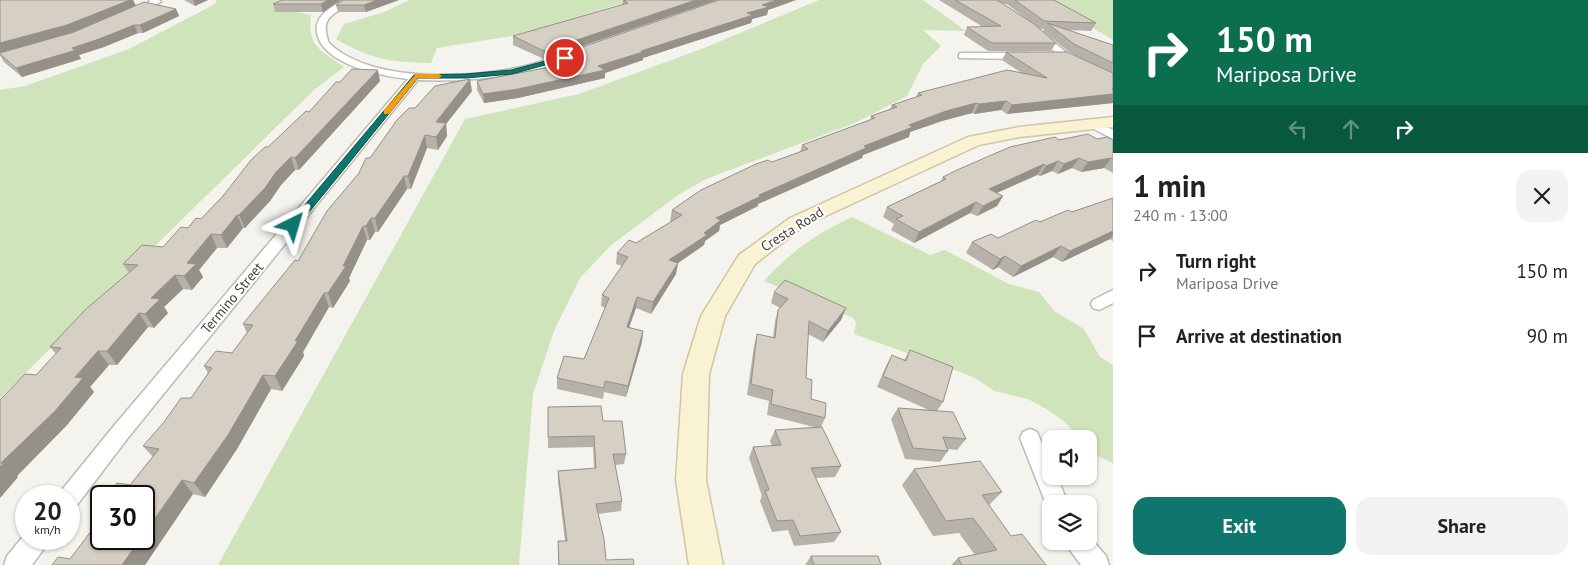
<!DOCTYPE html>
<meta charset="utf-8">
<style>
body{margin:0;font-family:"PT Sans",sans-serif;background:#f2f2f2;color:#202124;height:100vh;display:flex;flex-direction:column;font-size:19px;white-space:nowrap}
*{box-sizing:border-box;margin:0}
p{font-size:16px;color:#757577}
.icon{flex:none;width:28px;height:28px;fill:none;stroke:currentColor;stroke-width:2;stroke-linecap:round;stroke-linejoin:round}
.map{position:relative;flex:1;overflow:hidden}
.details{display:flex;flex-direction:column;background:#fff;width:475px}
.details>*{flex:none}
.hud{background:#0b6e4f;color:#fff;overflow:hidden}
.controls{position:absolute;left:1042px;top:430px;display:grid;gap:10px}
.controls a{display:grid;place-items:center;width:55px;height:55px;border-radius:10px;background:#fff;box-shadow:0 1px 4px #0004;font-size:25px}
.speed{position:absolute;left:15px;top:485px;display:flex;gap:10px;font-size:25px;font-weight:700;text-align:center}
.speed>*{display:grid;place-content:center;width:65px;height:65px;border-radius:50%;background:#fff;box-shadow:0 1px 4px #0004;line-height:1}
.speed small{font-size:12px;font-weight:400}
.speed .limit{border:2px solid #111;border-radius:8px;background:#fff;color:#111}
.pin{position:absolute;display:grid;place-items:center;width:42px;height:42px;color:#fff;margin:-21px;border:2px solid #fff;border-radius:50%;box-shadow:0 1px 5px #0007}
.me{position:absolute;width:55px;margin:-28px;rotate:40deg;stroke-linejoin:round;filter:drop-shadow(0 0 4px #0008)}
.turn{display:flex;align-items:center;gap:18px;height:105px;padding:0 20px;font-size:22px}
.turn .icon{width:65px;height:65px;stroke-width:2.5}
.turn b{display:block;font-size:35px;line-height:42px}
.lanes{display:flex;align-items:center;height:48px;padding:0 20px;background:#0003;justify-content:center;gap:25px;direction:ltr}
.lanes .off{opacity:.35}
.round{display:grid;place-items:center;flex:none;width:52px;height:52px;border-radius:15px;background:#f2f2f2}
.summary{display:flex;align-items:center;justify-content:space-between;height:85px;padding:0 20px}
h1{font-size:30px;font-weight:600;line-height:38px}
.button{display:flex;gap:10px;margin-top:auto;padding:10px 20px}
.button a{flex:1;height:58px;border-radius:15px;background:#0f766e;color:#fff;font-size:20px;font-weight:600;line-height:58px;text-align:center}
.button a+a{background:#f2f2f2;color:#202124}
ul{padding:0;list-style:none}
li{display:flex;align-items:center;gap:15px;height:65px;padding:0 20px}
li div{flex:1}
li b{display:block;font-size:19px}
li em{font-style:normal}
main{display:flex;flex:1;min-height:0}
.map>svg:first-child{display:block}
.green{fill:#cfe4bb}
.lines{fill:none;stroke-linecap:round;stroke-linejoin:round}
.street-casing{stroke:#bfbbb0;stroke-width:3}
.secondary-casing{stroke:#cfc6a2;stroke-width:3}
.street{fill:#fff;fill-rule:evenodd}
.secondary{fill:#f9f2d3;fill-rule:evenodd}
.wall{fill:#b7b2a9;fill-rule:evenodd}
.shaded-wall{fill:#959189}
.building{fill:#d5cfc4;stroke:#959189}
.route{fill:#0f766e;stroke:#0a4d48}
.slow{fill:#f59e0b}
.labels{text-anchor:middle;dominant-baseline:central;stroke-width:4;stroke-linejoin:round;paint-order:stroke}
.street-label{font-size:14px;fill:#49443b;stroke:#fff}
</style>
<main>
<div class="map">
<svg width="1113" height="565" viewBox="0 0 1113 565">
<rect width="100%" height="100%" fill="#f5f3ed"/>
<g class="green">
<path d="M217,0H285L272,7L311,15C307,47 321,50 344,67L314,90L0,398V90L25,86L129,49L215,4Z"/>
<path d="M410,0H633L517,35L437,48L431,63C389,62 373,60 336,39L344,24L384,12Z"/>
<path d="M819,0H923L966,31L923,30L941,46L923,64L907,96L855,123L706,179L678,195L610,246L580,278L554,331L533,394L519,565H218L465,119L579,94L704,48Z"/>
<path d="M1047,0H1113V40Z"/>
<path d="M852,217L930,255L945,250L1009,284L1039,292L1054,311L1084,329L1100,357L1113,365V463L1091,453L1089,450V439H1080L1064,421L1046,409L1028,399L994,391L977,379L960,372L854,334L856,322L853,318L764,281C789,253 817,233 852,217Z"/>
</g>
<g class="lines">
<defs>
<g id="street">
<path d="M149,0H159L161,2L135,14L128,12L150,2Z"/>
<path d="M344,0H354C337,15 318,14 329,43C371,83 464,78 517,68C537,64 556,56 576,51L581,54C575,59 567,60 560,63C514,77 466,82 418,80L127,439L77,505L69,508V496H58L61,491L113,427L408,79C382,76 323,65 317,33C314,16 331,7 344,0Z"/>
<path d="M1038,29L1068,54L1113,77V84L1062,58L1035,34L1034,32Z"/>
<path d="M962,53H1026L1031,56L1026,59L959,58V54Z"/>
<path d="M1092,121L1113,130V139L1088,126L1086,124Z"/>
<path d="M1113,290V303L1099,310L1093,308L1091,304L1093,300Z"/>
<path d="M1030,429L1037,432L1051,464V476H1057L1068,504H1051V512L1046,504L1020,438L1023,432Z"/>
<path d="M26,533V539H49L45,547L32,565H4L7,556Z"/>
<path d="M1089,536L1106,556L1109,565H1081L1069,549L1065,541H1089Z"/>
</g>
<path id="secondary" d="M1113,117V127L1019,137L979,145L804,226L755,264L725,316L709,374L706,480L723,565H689L676,480L683,374L701,316L739,255L790,218L968,137L1019,127Z"/>
</defs>
<use href="#street" class="street-casing"/>
<use href="#secondary" class="secondary-casing"/>
<use href="#street" class="street"/>
<use href="#secondary" class="secondary"/>
</g>
<g class="wall">
<path d="M0,0H133L136,6L176,9L179,16L143,33H138L104,47L79,55L81,59L22,77L4,62L0,55ZM112,16L74,32L71,33Z"/>
<path d="M184,0H208L195,6Z"/>
<path d="M282,0H341L323,12H275L273,4Z"/>
<path d="M343,0H399L366,12H338L336,5Z"/>
<path d="M717,0L544,59L513,45V36L622,5L623,1Z"/>
<path d="M719,0H796L768,10L767,15L752,19L751,23L643,58V60L605,73V78L518,98L484,103L477,90V81L558,65H556V56Z"/>
<path d="M939,0H1054L1096,23L1091,31L1068,30L1113,45V103L1007,114L1001,110L974,114L972,113L942,121L910,132L909,137L863,155L862,158L758,204V206L720,225L719,231L705,241L704,245L678,263L676,274L651,314L636,308L629,328L643,331L642,342L626,397L604,392L603,399L557,389V378L584,359L605,308L601,306L602,295L622,266L616,264L617,253L636,243L672,222L670,221L672,210L772,162L800,152L802,145L870,120L871,116L890,109L892,105L916,97L918,93L1020,72L1002,60L1006,52L1078,57L1069,52L1043,31L1044,29H1040L1008,5L1002,3L1056,43L1051,51H988L964,35L967,27H983Z"/>
<path d="M380,81L299,170H295L281,185L270,201L245,228H243L227,248H217L199,270L203,277L192,290L183,289L164,307L168,313L154,328L148,327L117,365H109L90,387L94,392L67,425L17,476L18,477L0,498L36,375L56,354L50,347L129,273L123,264L163,247L201,219L268,147L309,112Z"/>
<path d="M472,91L446,124L447,136L438,150L427,148L411,189H407L378,232H375L370,240H367L349,278L350,281L333,308L329,307L303,352L304,356L282,391L271,389L237,449L205,497L193,494L145,565H52L70,559L153,457L143,446L191,398L208,373L204,366L232,353L247,333L243,324L298,261L370,158L415,108Z"/>
<path d="M1097,139L1113,140V173L1104,168L1081,172L1072,168L1058,174L1052,171L1040,176L1037,175L997,193L1003,196L997,206L977,216L970,213L914,243L891,230L894,224L883,217L887,207L941,181L943,177L1059,140Z"/>
<path d="M1113,198V241L1110,239L1062,262L1053,257L1013,277L998,267L993,270L966,253L972,242L998,238L1040,222Z"/>
<path d="M774,292L846,308L841,320L823,342L808,334L806,378L811,399L825,418L821,427L841,466L835,477L816,478L841,532L834,542L794,546L788,530L772,532L760,501L762,496L749,458L753,447L772,446L770,441L775,430L814,427L767,415L769,401L747,395L754,346L757,334L773,338L775,321L778,310L780,308L771,303Z"/>
<path d="M910,350L943,402L937,411L966,439L957,450L947,449L948,451L940,462L905,459L891,419L898,408L929,410L877,387L886,366L892,355L904,360Z"/>
<path d="M548,407L603,421L626,454L624,464L615,465L622,501L621,511L598,514L606,560L634,565H558V541H565L558,482V471L594,468L593,447L548,448Z"/>
<path d="M914,469L1002,492L989,505L1011,536L1046,565H951L958,558L975,555L959,533L933,536L902,485Z"/>
<path d="M811,556L881,565H805Z"/>
</g>
<g class="shaded-wall">
<path d="M130,0H133L136,6L71,33L0,53V43Z"/>
<path d="M193,0H208L195,6Z"/>
<path d="M328,0H341L323,12L321,4Z"/>
<path d="M377,0H399L366,12L364,5Z"/>
<path d="M696,0H717L544,59V51Z"/>
<path d="M777,0H796L768,10L767,15L752,19L751,23L643,58V60L605,73V78L518,98L484,103L483,94L598,66L747,13L762,5Z"/>
<path d="M176,9L179,16L143,33L140,25Z"/>
<path d="M134,25L138,33L104,47L79,55L81,59L22,77L16,68Z"/>
<path d="M378,70L380,81L299,170L295,158Z"/>
<path d="M470,79L472,91L446,124L447,136L438,150L436,137V122Z"/>
<path d="M1113,89V103L1007,114L1012,105Z"/>
<path d="M1006,101L1001,110L974,114L979,104Z"/>
<path d="M976,103L972,113L942,121L910,132L909,137L863,155L862,158L758,204V206L720,225L719,231L705,241L704,245L678,263L676,274L651,314L653,302L669,260L704,233L716,218L759,195L909,125L946,111Z"/>
<path d="M425,135L427,148L411,189L408,176Z"/>
<path d="M291,157L295,170L281,185L270,201L245,228L239,215L276,172Z"/>
<path d="M1079,158L1072,168L1058,174L1064,164Z"/>
<path d="M1111,158L1104,168L1081,172L1088,162Z"/>
<path d="M1058,161L1052,171L1040,176L1046,166Z"/>
<path d="M1044,164L1037,175L983,199L989,189Z"/>
<path d="M404,176L407,189L378,232L375,218Z"/>
<path d="M1003,196L997,206L977,216L983,206Z"/>
<path d="M976,202L970,213L914,243L919,232Z"/>
<path d="M237,215L243,228L227,248L221,235Z"/>
<path d="M371,218L375,232L370,240L366,226Z"/>
<path d="M363,226L367,240L349,278L350,281L333,308L328,293L343,266Z"/>
<path d="M1113,231V234L1110,239L1062,262L1070,251Z"/>
<path d="M211,234L217,248L199,270L203,277L192,290L184,276L187,263Z"/>
<path d="M1061,246L1053,257L1013,277L1021,266Z"/>
<path d="M1005,256L998,267L993,270L1000,259Z"/>
<path d="M175,275L183,289L164,307L168,313L154,328L145,314L151,298Z"/>
<path d="M324,293L329,307L303,352L304,356L282,391L275,376L295,341Z"/>
<path d="M637,297L636,308L625,338L627,327Z"/>
<path d="M846,308L841,320L823,342L828,331Z"/>
<path d="M139,313L148,327L117,365L107,351Z"/>
<path d="M643,331L642,342L626,397L628,386Z"/>
<path d="M98,351L109,365L90,387L94,392L67,425L17,476L18,477L0,498V467L1,463Z"/>
<path d="M263,375L271,389L237,449L205,497L194,483Z"/>
<path d="M182,480L193,494L145,565H122L140,539H144V534Z"/>
</g>
<g class="building">
<path d="M0,0H130L67,25L0,43Z"/>
<path d="M282,0H328L321,4H273Z"/>
<path d="M343,0H377L364,5H336Z"/>
<path d="M627,0H696L544,51L513,36L628,3L623,1Z"/>
<path d="M719,0H777L762,5L769,7L747,13L753,15L641,51L643,52L598,66L605,70L518,89L483,94L477,81L571,63L556,56Z"/>
<path d="M955,0H997L1034,24L1056,43H992L967,27L1001,26Z"/>
<path d="M1015,0H1054L1096,23L1044,21Z"/>
<path d="M144,2L176,9L140,25H134L99,39L72,48L76,50L16,68L0,54V53L74,32Z"/>
<path d="M1047,23L1113,45V63L1074,44Z"/>
<path d="M1006,52H1067L1113,73V89H1112H1113V94L1012,105L1006,101L979,104L976,103L946,111L909,125L913,127L864,146L866,148L759,195L761,196L716,218L721,220L704,233L707,235L669,260L678,263L653,302L637,297L627,327L643,331L628,386L605,381L604,388L557,378L564,356L584,359L609,298L602,295L628,257L617,253L629,240L636,243L682,215L672,210L701,190L756,164L768,160L772,162L808,149L802,145L875,118L871,116L897,107L892,105L922,95L918,93L1007,70L1047,78Z"/>
<path d="M352,69L378,70L295,158L291,157L276,172L265,188L239,215H237L221,235L211,234L187,263L196,264L184,276L175,275L151,298L160,299L145,314L139,313L107,351H98L75,377L83,378L55,411L1,463L3,464L0,467V400L25,374L36,375L61,348L50,347L86,309L138,265L123,264L142,245L163,247L181,227L188,228L196,218L201,219L223,196L251,160L265,147H268L306,111L309,112L336,82H340Z"/>
<path d="M470,79L436,122L446,123L436,137L425,135L408,176H404L375,218H371L366,226H363L343,266H346L328,293H324L295,341H298L275,376L263,375L228,435L194,483L182,480L144,534V496H106L117,483L130,485L159,449L143,446L164,422L181,398H191L212,368L204,366L216,351L232,353L253,325L243,324L295,260L298,261L327,211L359,173L366,158H370L397,120L409,108H415L435,86Z"/>
<path d="M1088,134L1097,139L1107,137L1113,140V159L1111,158L1088,162L1079,158L1064,164L1058,161L1046,166L1044,164L989,189L1003,196L983,206L976,202L919,232L896,219L903,216L887,207L946,179L943,177L957,170L1010,147L1055,137L1059,140Z"/>
<path d="M1113,198V231L1070,251L1061,246L1021,266L1005,256L1000,259L972,242L991,234L998,238L1036,220L1040,222L1068,210L1072,212Z"/>
<path d="M785,280L846,308L828,331L809,321L806,378L812,380L811,399L826,403L825,418L771,404L773,390L751,384L757,334L775,338L778,310L788,299L774,292Z"/>
<path d="M910,350L953,367L943,402L883,376L892,355L906,361Z"/>
<path d="M601,406L603,421H622L626,454H613L622,501L596,504L604,539L606,560L633,559L634,565H559L558,541H567L558,471L596,468L594,436L548,437V407Z"/>
<path d="M898,408L953,412L966,439L943,437L948,451L913,448Z"/>
<path d="M822,427L841,466L811,468L841,532L800,536L793,520L777,521L765,491L769,490L753,447L781,445L775,430Z"/>
<path d="M980,461L1002,492L982,495L1011,536L1022,534L1046,565H962L958,558L997,550L973,518L946,521L914,469Z"/>
<path d="M101,503V509L97,508Z"/>
<path d="M101,518V539H140L122,565H52L58,557L70,559Z"/>
<path d="M811,556H878L881,565H814Z"/>
</g>
<path class="route" d="M565,56L568,58L567,59L512,74L466,78H418L297,227L293,228L288,225L414,75L466,74L511,70Z"/>
<path class="slow" d="M416,74H439L442,76L439,78H418L389,114H384V110Z"/>
<g class="labels">
<g class="street-label">
<text transform="translate(792 229) rotate(-32)">Cresta Road</text>
<text transform="translate(232 298) rotate(-50)">Termino Street</text>
</g>
</g>
</svg>
<div class="controls">
<a><svg class="icon" aria-label="sound" viewBox="0 0 24 24"><path d="M4 9h4l5-4v14l-5-4H4zM17 9q2 3 0 6"/></svg></a>
<a><svg class="icon" aria-label="layers" viewBox="0 0 24 24"><path d="M12 4l9 5-9 5-9-5zM3 14l9 5 9-5"/></svg></a>
</div>
<div class="speed"><div>20<small>km/h</small></div><div class="limit">30</div></div>
<div class="pin" style="left:565px;top:58px;background:#d93025"><svg class="icon" aria-label="arrive" viewBox="0 0 24 24"><path d="M6 21V4h12l-3 4 3 4H6"/></svg></div>
<svg class="me" style="left:293px;top:225px" viewBox="-20 -20 40 40"><path d="M0-17L14 15 0 8-14 15z" fill="#0f766e" stroke="#fff" stroke-width="4"/></svg>
</div>
<section class="details">
<div class="hud">
<div class="turn"><svg class="icon" aria-label="right" viewBox="0 0 24 24"><path d="M7 20v-9h11M14 6l5 5-5 5"/></svg><div><b>150 m</b>Mariposa Drive</div></div>
<div class="lanes"><svg class="icon off" aria-label="left" viewBox="0 0 24 24"><path d="M17 20v-9H6M10 6l-5 5 5 5"/></svg><svg class="icon off" aria-label="ahead" viewBox="0 0 24 24"><path d="M12 20V5M6 11l6-6 6 6"/></svg><svg class="icon" aria-label="right" viewBox="0 0 24 24"><path d="M7 20v-9h11M14 6l5 5-5 5"/></svg></div>
</div>
<div class="summary"><div><h1>1 min</h1><p>240 m · 13:00</p></div><a class="round"><svg class="icon" aria-label="close" viewBox="0 0 24 24"><path d="M6 6l12 12M18 6L6 18"/></svg></a></div>
<ul>
<li><svg class="icon" aria-label="right" viewBox="0 0 24 24"><path d="M7 20v-9h11M14 6l5 5-5 5"/></svg><div><b>Turn right</b><p>Mariposa Drive</p></div><em>150 m</em></li>
<li><svg class="icon" aria-label="arrive" viewBox="0 0 24 24"><path d="M6 21V4h12l-3 4 3 4H6"/></svg><div><b>Arrive at destination</b></div><em>90 m</em></li>
</ul>
<div class="button"><a>Exit</a><a>Share</a></div>
</section>
</main>
